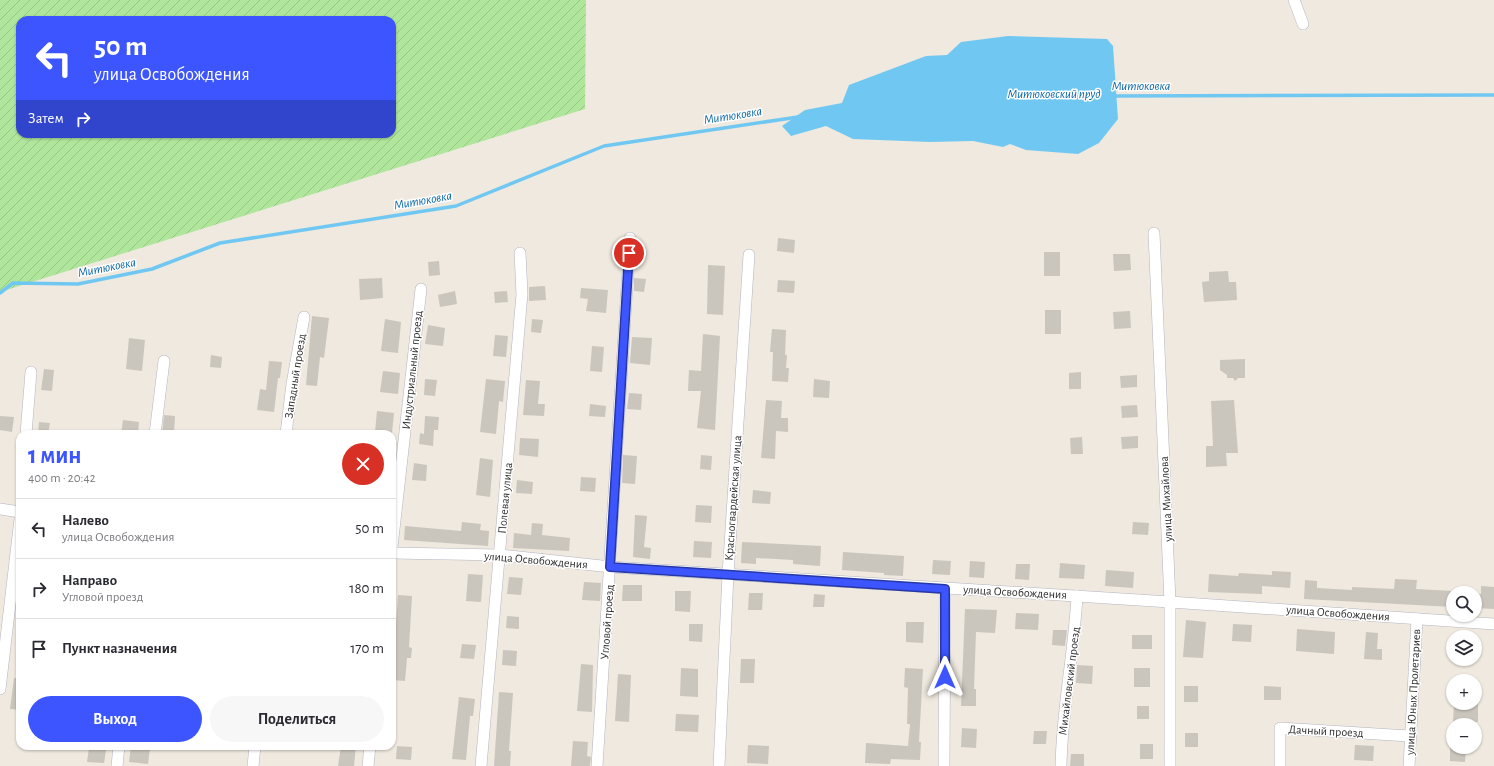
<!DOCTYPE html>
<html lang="ru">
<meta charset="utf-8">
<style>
body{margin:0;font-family:"Alegreya Sans",sans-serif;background:#f7f7f7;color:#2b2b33;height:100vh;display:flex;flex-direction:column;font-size:15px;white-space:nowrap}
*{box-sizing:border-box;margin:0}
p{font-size:13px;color:#7c7c81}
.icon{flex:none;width:22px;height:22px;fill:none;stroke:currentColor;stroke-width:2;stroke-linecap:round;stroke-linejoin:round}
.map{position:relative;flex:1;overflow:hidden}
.side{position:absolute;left:16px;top:430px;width:380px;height:320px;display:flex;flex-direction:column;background:#fff;border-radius:12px;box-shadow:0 1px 3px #0004}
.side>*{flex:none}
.banner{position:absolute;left:16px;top:16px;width:380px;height:122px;border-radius:12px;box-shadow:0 1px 3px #0004;background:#3c55ff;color:#fff;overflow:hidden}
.fabs{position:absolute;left:1446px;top:586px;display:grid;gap:8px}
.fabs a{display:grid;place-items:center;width:36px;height:36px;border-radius:50%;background:#fff;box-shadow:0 1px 3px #0004;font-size:20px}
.pin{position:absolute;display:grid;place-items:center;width:34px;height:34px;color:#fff;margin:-17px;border:2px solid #fff;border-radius:50%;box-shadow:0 1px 4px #0007}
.me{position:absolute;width:44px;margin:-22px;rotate:0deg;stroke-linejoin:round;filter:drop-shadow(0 0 3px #0008)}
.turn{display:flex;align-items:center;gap:14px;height:84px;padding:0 12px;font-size:18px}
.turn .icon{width:52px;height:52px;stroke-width:2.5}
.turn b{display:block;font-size:28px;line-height:34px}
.then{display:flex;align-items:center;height:38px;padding:0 12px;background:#0003;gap:8px;font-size:15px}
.round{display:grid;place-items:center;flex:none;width:42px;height:42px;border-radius:21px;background:#f7f7f7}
.summary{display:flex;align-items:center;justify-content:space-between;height:68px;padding:0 12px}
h1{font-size:24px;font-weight:700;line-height:30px;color:#3c55ff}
.action{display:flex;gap:8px;margin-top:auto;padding:8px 12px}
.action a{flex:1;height:46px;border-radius:24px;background:#3c55ff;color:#fff;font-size:16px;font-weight:700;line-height:46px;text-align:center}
.action a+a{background:#f7f7f7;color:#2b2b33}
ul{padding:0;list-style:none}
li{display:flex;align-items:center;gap:12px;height:60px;padding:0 12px;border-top:1px solid #e1e1e2}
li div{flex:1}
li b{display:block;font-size:15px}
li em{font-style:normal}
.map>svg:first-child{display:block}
.garden{fill:url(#garden-furrows);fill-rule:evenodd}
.water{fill:#70c8f2}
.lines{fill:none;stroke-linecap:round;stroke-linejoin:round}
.stream{stroke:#70c8f2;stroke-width:3.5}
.building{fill:#cac6be}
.minor-casing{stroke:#b3b5c0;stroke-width:12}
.minor{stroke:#fff;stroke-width:11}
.route-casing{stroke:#2737a6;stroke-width:10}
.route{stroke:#3c55ff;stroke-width:7}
.labels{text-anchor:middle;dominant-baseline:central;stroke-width:3;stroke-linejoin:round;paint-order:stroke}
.street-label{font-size:12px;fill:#2d2d2d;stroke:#fff}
.water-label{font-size:13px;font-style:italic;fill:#0a66a4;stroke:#fff}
</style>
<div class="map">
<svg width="1494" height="766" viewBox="0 0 1494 766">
<defs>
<pattern id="garden-furrows" width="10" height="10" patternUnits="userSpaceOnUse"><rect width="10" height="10" fill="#b0e69b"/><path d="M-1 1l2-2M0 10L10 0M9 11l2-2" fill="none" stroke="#98c686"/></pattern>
</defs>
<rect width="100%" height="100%" fill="#efe9df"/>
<path class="garden" d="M0,0H586L585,109L0,292ZM20,20H392V134H20Z"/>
<path class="water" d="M1008,36L1107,39L1113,46L1118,119L1099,143L1078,154L1026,150L1010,144L1003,147L973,141L930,142L853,139L826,126L791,136L782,126L805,110L842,103L849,85L926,56L947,55L961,42Z"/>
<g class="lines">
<g class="stream">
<path d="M1113,96L1494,95"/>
<path d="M0,293L13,283L78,284L152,269L220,243L456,206L604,146L798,117"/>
</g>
</g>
<g class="building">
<path d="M778,238L795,240L794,253L777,251Z"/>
<rect x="1044" y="252" width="16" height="24"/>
<path d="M1113,254H1130L1131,270L1114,271Z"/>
<path d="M439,261L440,275L429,276L428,262Z"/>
<path d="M708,265L725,266L723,315L707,314Z"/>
<path d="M1228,271L1229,282H1236L1237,300L1204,302L1202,282L1209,281V272Z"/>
<path d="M382,278L383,298L360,300L359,279Z"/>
<path d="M634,278L646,279L644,292L634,291Z"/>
<path d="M778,280L795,281L794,293L777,292Z"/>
<path d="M545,286L546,300L529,301V287Z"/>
<path d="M581,288L608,290L606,313L586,311L588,299L580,298Z"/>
<path d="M455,291L457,304L440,307L438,295Z"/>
<path d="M507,291L508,302L495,303L494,292Z"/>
<rect x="1045" y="310" width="16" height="24"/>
<path d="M1130,311L1131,328L1114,329L1113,312Z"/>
<path d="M312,316L329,318L324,358L320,357L317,386L306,385Z"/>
<path d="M385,319L401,322L398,353L381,351Z"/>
<path d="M532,319L543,320L541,333L531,332Z"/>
<path d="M428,325L445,328L443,346L425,344Z"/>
<path d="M772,329L786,330L785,355H787L786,368H789L788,382L772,381L773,352H770Z"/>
<path d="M703,334L720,336L715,430L697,428L701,391H688L689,370L701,371Z"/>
<path d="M495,335L508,336L506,357L493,356Z"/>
<path d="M632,337L652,338L650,365L630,363Z"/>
<path d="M129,338L145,340L142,371L126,369Z"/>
<path d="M592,346L604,347L602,372L590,371Z"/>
<path d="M211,355L222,357L221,368L210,367Z"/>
<path d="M1245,359V378H1238L1235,381L1233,378H1227V375L1220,370V360Z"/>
<path d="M269,361L282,362L280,378H278L274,412L257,410L260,389L266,390Z"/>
<path d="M44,369L54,370L52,391L41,390Z"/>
<path d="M383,371L400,373L398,394L380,392Z"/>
<path d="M1081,372V389H1069V373Z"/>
<path d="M1137,375V387L1121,388L1120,376Z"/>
<path d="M425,379L437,380L435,396L424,395Z"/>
<path d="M486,379L505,381L503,402L499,401L496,434L480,432Z"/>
<path d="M814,379L830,381L829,398L813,397Z"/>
<path d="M526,380L540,381L538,404H545L544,416L523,415Z"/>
<path d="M629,393L642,394L641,410L627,409Z"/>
<path d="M766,400L782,401L781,418H788V432L776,431L775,459L761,458Z"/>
<path d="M1234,400L1238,453H1226L1227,466L1206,467V446H1213L1211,401Z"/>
<path d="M590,404L606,406L605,417L589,416Z"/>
<path d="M1137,405L1138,417L1122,418L1121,406Z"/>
<path d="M377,411L394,413L392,433L375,432Z"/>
<path d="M164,415L175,416L174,434H162Z"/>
<path d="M0,416L14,417L12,432L0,430Z"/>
<path d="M425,416L439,417L438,430H434L433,446L419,444L420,433L424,434Z"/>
<path d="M123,420L139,422L138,434H121Z"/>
<path d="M39,422L50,423L48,434H38Z"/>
<path d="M1138,436V448L1122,449L1121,437Z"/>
<path d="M1082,437L1083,454H1071L1070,438Z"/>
<path d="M520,438L539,439L538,457L519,455Z"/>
<path d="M623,455L637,456L635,484L622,483Z"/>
<path d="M701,455L712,456L711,470L700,469Z"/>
<path d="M480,458L493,460L490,497L476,495Z"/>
<path d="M414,463L427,465L426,481L412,480Z"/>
<path d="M581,477L596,478L595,492L580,491Z"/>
<path d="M517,480L533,482L532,494L516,493Z"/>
<path d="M753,490L771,492L770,504L752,503Z"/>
<path d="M696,505L712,506L711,523L695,522Z"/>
<path d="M635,515L647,516L644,547L651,548L650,559L633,557Z"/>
<path d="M462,522L481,524L480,530L489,531L488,546L404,540L405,526L461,531Z"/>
<path d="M1133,522L1149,523L1148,535L1132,534Z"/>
<path d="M532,523L543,524L542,535L570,538L569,551L513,548L514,533L531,535Z"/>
<path d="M694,541L712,542L711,558L693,557Z"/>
<path d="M742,542L821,546L820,566L793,564V560L756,558V564L741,563Z"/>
<path d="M843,552L904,556L903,576L884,575V573L842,570Z"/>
<path d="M933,560L951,561L950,575L932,574Z"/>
<path d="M970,561L985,562L984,578L969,577Z"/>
<path d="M1060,563L1085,565L1084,579L1059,578Z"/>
<path d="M1016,564H1030L1029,580L1015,579Z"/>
<path d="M1106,570L1134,572L1133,588L1105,586Z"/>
<path d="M1272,571L1291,572L1290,588L1262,586V594L1208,592L1209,574L1238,576L1239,573L1272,575Z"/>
<path d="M468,574L483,575L481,602L466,601Z"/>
<path d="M509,577L523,578L521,595L507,594Z"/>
<path d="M1395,579L1417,580L1416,589L1453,591V607L1304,599L1305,580L1317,581V588L1352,590V587L1394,589Z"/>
<path d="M584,582L601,583L600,601L582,600Z"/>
<path d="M623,585H642V601H622Z"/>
<path d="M1481,586L1494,587V609L1475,608V594H1481Z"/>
<path d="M675,591H691L690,612L675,611Z"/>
<path d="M749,593H763L762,610H748Z"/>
<path d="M814,594L825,595L824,607H813Z"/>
<path d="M398,595L412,596L409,647L412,648L411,658H407L405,681L392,680Z"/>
<path d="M965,609L997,610L995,633L976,632L974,689H976V706H961Z"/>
<path d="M1016,613L1039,614L1038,630L1015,629Z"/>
<path d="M507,616L519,617V629L506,628Z"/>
<path d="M1186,620L1206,622L1203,658L1183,657Z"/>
<path d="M906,622H924L923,643L906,642Z"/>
<path d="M689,624H703L702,642L689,641Z"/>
<path d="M1233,624L1252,625L1251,642L1232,641Z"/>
<path d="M1297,629L1335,632L1334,654L1296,651Z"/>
<path d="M1053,630H1067L1065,646L1052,645Z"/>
<path d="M1366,632L1378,633L1377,649H1382V660L1364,659Z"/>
<rect x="1132" y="635" width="20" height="14"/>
<path d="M462,644L476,645L474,659L460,658Z"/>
<path d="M503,650L517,651L516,666L502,665Z"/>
<path d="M741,659H755L754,683H740Z"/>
<path d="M581,664L593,665L592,712L577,711Z"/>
<path d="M1077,665L1093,666L1092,684L1076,683Z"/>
<path d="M681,668L698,669V697L680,696Z"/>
<path d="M905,668L923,669L919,742H921L920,760L891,759L890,764L865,763L866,743L908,746L910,724H907L908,688L904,687Z"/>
<rect x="1134" y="668" width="16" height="19"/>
<path d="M618,674L631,675L629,722L615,721Z"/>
<path d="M14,678L20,679V710L10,709Z"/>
<rect x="1184" y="686" width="14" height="16"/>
<path d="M1264,686L1281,687V700H1264Z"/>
<path d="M499,692L513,693L509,751H511L510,766H494Z"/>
<path d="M459,697L475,699L473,716H470L466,760L452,759Z"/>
<path d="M1454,703H1478V722H1453Z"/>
<rect x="1137" y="706" width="12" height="13"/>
<path d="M676,714L699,715L698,732L675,731Z"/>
<path d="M962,728L977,729L976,748L961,747Z"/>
<path d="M1034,731H1047L1046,744H1033Z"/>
<rect x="1185" y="733" width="13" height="14"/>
<path d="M573,741L588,742L587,756L591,757L590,766H571Z"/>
<rect x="1140" y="744" width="13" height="15"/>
<path d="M748,745L769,746L768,764L747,763Z"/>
<path d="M1355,745L1374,746L1373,761L1354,760Z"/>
<path d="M131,746L150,748L148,764L129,762Z"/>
<path d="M341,746H356L354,766H338Z"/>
<path d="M397,746L412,747L411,760L396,759Z"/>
<path d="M1450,747H1466L1465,762L1450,761Z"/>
<path d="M89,748L106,750L104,763L87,762Z"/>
<path d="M1071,754H1084V766H1070Z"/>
</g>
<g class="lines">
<defs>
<g id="minor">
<path d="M1294,0L1303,24"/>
<path d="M1154,233L1170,602V766"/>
<path d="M26,434L31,372"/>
<path d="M155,434L164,361"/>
<path d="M286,434L292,384L304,317"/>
<path d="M0,509L20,512"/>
<path d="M392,547L421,289"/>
<path d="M392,553L500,555L611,567L1170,602L1494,624"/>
<path d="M0,689L20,519"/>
<path d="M117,766L119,746"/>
<path d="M253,766L255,746"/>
<path d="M368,766L370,746"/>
<path d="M481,766L522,294L520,253"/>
<path d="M597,766L630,238"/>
<path d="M719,766L728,575L749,255"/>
<path d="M944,766L945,589"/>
<path d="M1061,766C1062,709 1074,653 1077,596"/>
<path d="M1280,766V728L1409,736"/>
<path d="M1409,766L1417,619"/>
</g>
</defs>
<use href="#minor" class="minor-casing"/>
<use href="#minor" class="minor"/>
</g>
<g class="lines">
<defs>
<path id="route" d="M629,253L610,567L945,589V677"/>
</defs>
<use href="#route" class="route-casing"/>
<use href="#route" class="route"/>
</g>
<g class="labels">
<g class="street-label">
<text transform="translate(412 370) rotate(-84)">Индустриальный проезд</text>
<text transform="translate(295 376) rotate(-81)">Западный проезд</text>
<text transform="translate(505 498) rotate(-85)">Полевая улица</text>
<text transform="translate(733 498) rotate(-86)">Красногвардейская улица</text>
<text transform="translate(1166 499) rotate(-93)">улица Михайлова</text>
<text transform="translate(536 560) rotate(5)">улица Освобождения</text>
<text transform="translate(1015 592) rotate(3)">улица Освобождения</text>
<text transform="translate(1338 613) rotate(4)">улица Освобождения</text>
<text transform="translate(607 622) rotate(-86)">Угловой проезд</text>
<text transform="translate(1069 681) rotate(-83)">Михайловский проезд</text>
<text transform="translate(1413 692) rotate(-87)">улица Юных Пролетариев</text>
<text transform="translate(1326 731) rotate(3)">Дачный проезд</text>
</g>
<g class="water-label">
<text x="1141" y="86">Митюковка</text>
<text x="1054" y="94">Митюковский пруд</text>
<text transform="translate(733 116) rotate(-9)">Митюковка</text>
<text transform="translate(423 201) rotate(-10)">Митюковка</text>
<text transform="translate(107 268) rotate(-11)">Митюковка</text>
</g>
</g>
</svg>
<div class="fabs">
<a><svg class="icon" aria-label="search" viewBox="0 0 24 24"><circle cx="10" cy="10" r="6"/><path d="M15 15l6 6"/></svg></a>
<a><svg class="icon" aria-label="layers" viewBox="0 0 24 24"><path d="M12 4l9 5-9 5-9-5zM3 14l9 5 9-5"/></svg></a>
<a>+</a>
<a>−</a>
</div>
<div class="pin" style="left:629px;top:253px;background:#d93025"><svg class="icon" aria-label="arrive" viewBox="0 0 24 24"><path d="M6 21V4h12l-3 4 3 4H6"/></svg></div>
<svg class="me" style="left:945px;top:677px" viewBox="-20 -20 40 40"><path d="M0-17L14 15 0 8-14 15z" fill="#3c55ff" stroke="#fff" stroke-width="4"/></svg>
<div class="banner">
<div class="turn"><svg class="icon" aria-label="left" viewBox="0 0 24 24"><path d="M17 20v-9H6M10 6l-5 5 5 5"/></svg><div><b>50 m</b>улица Освобождения</div></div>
<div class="then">Затем<svg class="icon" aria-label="right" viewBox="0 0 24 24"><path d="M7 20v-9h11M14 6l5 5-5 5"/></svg></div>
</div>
<section class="side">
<div class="summary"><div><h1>1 мин</h1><p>400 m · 20:42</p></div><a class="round" style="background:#d93025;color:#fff"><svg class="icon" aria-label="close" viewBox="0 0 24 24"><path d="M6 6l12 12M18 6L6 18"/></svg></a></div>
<ul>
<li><svg class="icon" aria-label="left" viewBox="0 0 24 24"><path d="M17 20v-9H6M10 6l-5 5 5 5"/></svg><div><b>Налево</b><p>улица Освобождения</p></div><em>50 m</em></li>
<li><svg class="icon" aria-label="right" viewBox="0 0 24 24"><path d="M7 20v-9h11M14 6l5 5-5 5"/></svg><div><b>Направо</b><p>Угловой проезд</p></div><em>180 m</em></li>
<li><svg class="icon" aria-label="arrive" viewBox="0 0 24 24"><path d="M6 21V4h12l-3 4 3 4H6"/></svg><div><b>Пункт назначения</b></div><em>170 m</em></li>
</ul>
<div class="action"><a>Выход</a><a>Поделиться</a></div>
</section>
</div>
